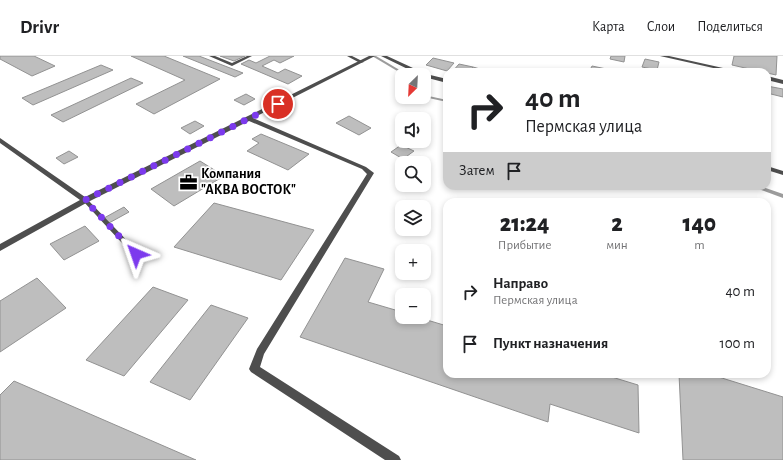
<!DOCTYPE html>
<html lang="ru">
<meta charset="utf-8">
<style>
body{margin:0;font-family:"Alegreya Sans",sans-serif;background:#f2f2f2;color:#202124;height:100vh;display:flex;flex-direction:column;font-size:15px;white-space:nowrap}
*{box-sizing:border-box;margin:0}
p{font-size:13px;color:#757577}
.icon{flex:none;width:22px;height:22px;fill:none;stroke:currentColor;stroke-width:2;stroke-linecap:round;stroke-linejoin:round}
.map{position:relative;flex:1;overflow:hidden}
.side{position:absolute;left:443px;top:142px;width:328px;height:180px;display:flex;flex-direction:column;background:#fff;border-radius:12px;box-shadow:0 2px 6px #0003}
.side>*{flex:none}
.banner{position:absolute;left:443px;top:12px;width:328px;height:122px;border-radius:12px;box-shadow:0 2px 6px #0003;background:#fff;color:#202124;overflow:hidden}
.needle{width:26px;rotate:204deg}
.buttons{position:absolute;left:395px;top:12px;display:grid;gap:8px}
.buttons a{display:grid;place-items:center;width:36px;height:36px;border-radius:8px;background:#fff;box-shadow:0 2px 6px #0003;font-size:20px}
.pin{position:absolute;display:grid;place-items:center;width:34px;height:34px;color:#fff;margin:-17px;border:2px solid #fff;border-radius:50%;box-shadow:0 1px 4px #0007}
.me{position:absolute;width:44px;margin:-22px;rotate:317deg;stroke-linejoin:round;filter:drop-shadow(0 0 3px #0008)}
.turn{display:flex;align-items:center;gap:14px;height:84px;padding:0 16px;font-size:18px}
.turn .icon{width:52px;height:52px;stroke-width:2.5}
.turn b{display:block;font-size:28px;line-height:34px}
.then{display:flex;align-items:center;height:38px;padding:0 16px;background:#0003;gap:8px;font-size:15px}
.eta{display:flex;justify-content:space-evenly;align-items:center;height:68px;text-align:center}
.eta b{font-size:24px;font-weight:800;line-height:28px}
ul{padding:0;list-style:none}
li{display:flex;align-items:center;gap:12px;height:52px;padding:0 16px}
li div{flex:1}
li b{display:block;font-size:15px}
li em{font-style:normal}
header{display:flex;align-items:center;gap:24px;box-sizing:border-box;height:56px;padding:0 20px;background:#fff;border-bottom:1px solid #e0e0e0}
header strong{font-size:19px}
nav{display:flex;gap:22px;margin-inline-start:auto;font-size:14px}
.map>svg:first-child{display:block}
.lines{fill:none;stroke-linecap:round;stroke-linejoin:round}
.stream{fill:#9c9c9c;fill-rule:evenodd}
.building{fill:#bebebe;stroke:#929292}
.lane{fill:#4e4e4e;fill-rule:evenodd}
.street{fill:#4e4e4e;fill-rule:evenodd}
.route{stroke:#7c3aed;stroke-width:7;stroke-dasharray:0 12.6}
.labels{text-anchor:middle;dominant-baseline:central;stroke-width:3.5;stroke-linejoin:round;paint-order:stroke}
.poi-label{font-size:14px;font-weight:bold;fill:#000;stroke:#fff;text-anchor:start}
</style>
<header>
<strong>Drivr</strong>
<nav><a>Карта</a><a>Слои</a><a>Поделиться</a></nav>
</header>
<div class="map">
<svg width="783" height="404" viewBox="0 0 783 404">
<rect width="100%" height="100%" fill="#fff"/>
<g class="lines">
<g class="stream">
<path d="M372,0H376L408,19H404Z"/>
<path d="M424,39L447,44V46L424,41Z"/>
<path d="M753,130H760L783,138V142L753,131Z"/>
</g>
</g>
<g class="building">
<path d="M0,0H34L55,10L32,20L0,3Z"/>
<path d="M131,0H164L220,23L154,58L136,48L185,24Z"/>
<path d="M183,0H199L243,17L235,21Z"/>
<path d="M220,0H245L234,5Z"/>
<path d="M270,0H294L280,7L274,4L262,10L278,17L285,13L302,20L288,28L241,8L249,4L256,7Z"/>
<path d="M611,0H625L624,6L610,3Z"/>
<path d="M734,0H777L776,19L732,9Z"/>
<path d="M433,2L454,7L447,15L426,9Z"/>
<path d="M645,3L659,6L657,14L642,11Z"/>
<path d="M459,8L473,11L469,16H452Z"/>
<path d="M101,9L113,14L33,49L22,42Z"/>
<path d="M592,10L621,16H589Z"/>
<path d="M473,11L487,15L469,16Z"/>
<path d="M131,22L143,27L63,66L51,59Z"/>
<path d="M767,30L783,33V41L767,37Z"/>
<path d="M246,38L255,43L244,49L234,44Z"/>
<path d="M349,60L371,72L359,79L336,67Z"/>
<path d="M195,65L204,70L190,78L181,72Z"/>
<path d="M261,78L309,98L288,114L247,95L259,87L252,83Z"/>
<path d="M401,89L414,95L403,103L391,96Z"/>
<path d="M69,95L78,101L64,108L56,102Z"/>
<path d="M200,105L224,120L174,150L151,133Z"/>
<path d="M214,147L314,174L281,224L174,191Z"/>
<path d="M124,151L129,156L109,167L104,162Z"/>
<path d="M85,170L99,185L64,204L50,188Z"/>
<path d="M345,202L384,213L368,246L402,256V261H417L447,270V318H602L638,329L639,377L550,348L548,366L300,281Z"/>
<path d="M37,222L66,252L0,296V245Z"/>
<path d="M153,231L188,244L124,320L86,304Z"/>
<path d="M211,249L248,262L190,344L150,326Z"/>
<path d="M679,318H709L783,341V404H683Z"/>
<path d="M14,325L196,404H0V339Z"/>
</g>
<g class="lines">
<g class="lane">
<path d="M209,0H215L232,7L247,0H252L232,10Z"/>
<path d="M347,0H352L364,6L360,7Z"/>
<path d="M85,142L87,143L138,196L139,198L138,200H134L83,145L82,144Z"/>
</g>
<g class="street">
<path d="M369,0H375L253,62L366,111L374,117L264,298L260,311L399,400L401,404H385L251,316L249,313L257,293L367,118L362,113L249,65L88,146L0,195V188L80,144L0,87V82L85,141Z"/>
<path d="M381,0H387L426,18L447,23V27L424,21V19H420Z"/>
<path d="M660,0H669L741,16H731Z"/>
<path d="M767,20L783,24V28L767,24Z"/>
<path d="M767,110L783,115V119L767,114Z"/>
</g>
</g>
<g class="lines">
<path class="route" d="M136,198L85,144L278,48"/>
</g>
<defs>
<symbol id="office-bare" viewBox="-9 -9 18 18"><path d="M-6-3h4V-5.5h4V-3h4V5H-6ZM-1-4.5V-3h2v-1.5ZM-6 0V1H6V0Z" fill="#000" stroke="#fff" stroke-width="2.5" paint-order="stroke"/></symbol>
</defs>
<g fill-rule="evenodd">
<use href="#office-bare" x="176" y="114" width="25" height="25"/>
</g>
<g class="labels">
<g class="poi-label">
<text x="201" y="118">Компания<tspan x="201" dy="16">"АКВА ВОСТОК"</tspan></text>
</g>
</g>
</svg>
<div class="buttons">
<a><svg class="needle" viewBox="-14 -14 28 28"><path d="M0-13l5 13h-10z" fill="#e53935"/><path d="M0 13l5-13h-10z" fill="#757577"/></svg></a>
<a><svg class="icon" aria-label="sound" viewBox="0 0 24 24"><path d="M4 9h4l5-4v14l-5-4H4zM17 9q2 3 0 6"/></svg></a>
<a><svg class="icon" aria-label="search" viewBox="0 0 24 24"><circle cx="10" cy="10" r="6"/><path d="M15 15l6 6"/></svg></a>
<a><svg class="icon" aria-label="layers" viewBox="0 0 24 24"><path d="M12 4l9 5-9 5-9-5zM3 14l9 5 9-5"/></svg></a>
<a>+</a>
<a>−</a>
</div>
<div class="pin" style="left:278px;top:48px;background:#d93025"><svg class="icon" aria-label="arrive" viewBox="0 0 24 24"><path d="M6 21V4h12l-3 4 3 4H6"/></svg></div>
<svg class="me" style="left:136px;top:198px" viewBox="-20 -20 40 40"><path d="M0-17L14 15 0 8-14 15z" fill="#7c3aed" stroke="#fff" stroke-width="4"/></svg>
<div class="banner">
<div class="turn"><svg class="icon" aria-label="right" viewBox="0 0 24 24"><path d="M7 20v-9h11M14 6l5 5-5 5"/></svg><div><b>40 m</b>Пермская улица</div></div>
<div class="then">Затем<svg class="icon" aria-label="arrive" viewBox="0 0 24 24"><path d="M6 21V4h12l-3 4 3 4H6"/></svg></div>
</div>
<section class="side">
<div class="eta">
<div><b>21:24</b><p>Прибытие</p></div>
<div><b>2</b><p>мин</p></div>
<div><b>140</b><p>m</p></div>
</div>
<ul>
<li><svg class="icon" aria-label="right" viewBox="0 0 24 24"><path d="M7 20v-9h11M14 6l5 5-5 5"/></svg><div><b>Направо</b><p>Пермская улица</p></div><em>40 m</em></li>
<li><svg class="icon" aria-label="arrive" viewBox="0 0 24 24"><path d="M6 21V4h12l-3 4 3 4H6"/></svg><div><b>Пункт назначения</b></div><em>100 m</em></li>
</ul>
</section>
</div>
